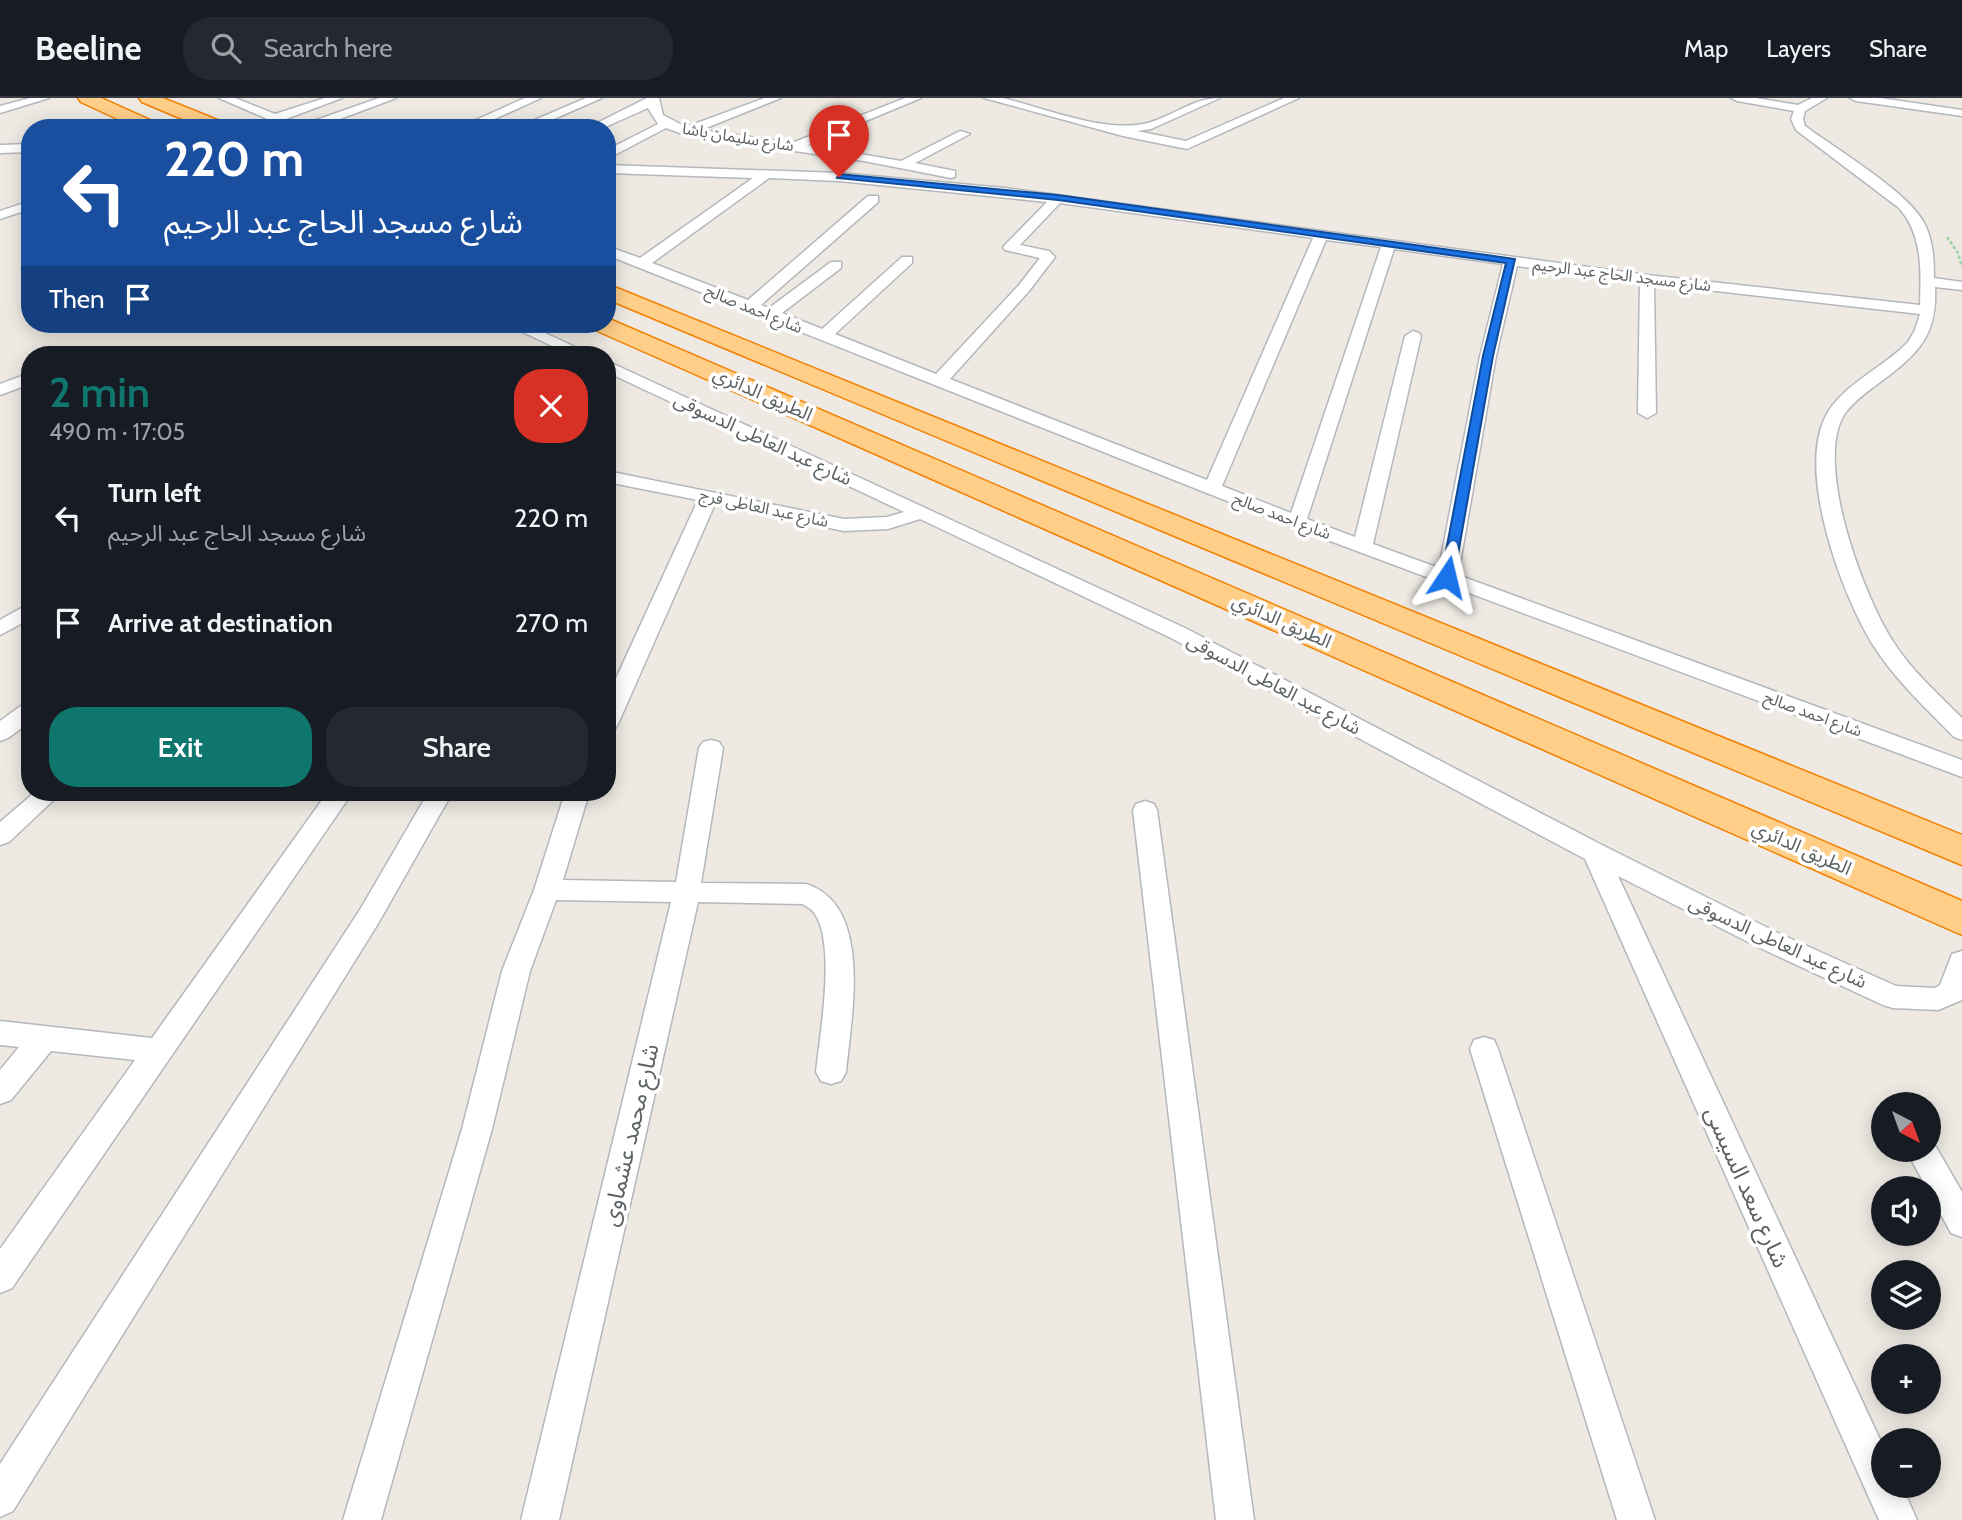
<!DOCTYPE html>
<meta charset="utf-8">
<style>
body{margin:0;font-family:Cabin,"Noto Sans Arabic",sans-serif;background:#242831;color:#f1f3f6;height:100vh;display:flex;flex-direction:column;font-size:26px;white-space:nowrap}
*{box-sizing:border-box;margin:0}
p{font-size:23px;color:#9ea1a6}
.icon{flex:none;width:38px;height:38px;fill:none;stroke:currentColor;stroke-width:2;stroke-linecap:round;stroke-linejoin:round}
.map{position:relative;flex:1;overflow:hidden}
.side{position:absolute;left:21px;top:248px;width:595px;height:455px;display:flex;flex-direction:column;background:#171b24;border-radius:28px;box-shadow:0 4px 18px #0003}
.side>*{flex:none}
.hud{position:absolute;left:21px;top:21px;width:595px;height:214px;border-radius:28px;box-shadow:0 4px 18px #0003;background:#1a4fa0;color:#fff;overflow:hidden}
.needle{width:46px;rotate:139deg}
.buttons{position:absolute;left:1871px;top:994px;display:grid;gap:14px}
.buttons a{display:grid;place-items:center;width:70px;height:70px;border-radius:50%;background:#171b24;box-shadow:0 4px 18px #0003;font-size:35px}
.pin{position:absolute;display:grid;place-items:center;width:60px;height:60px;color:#fff;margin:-72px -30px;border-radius:50% 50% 50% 0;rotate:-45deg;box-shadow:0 0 7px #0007}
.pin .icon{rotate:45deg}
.me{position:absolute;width:77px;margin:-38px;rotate:10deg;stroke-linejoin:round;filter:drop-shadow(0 0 5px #0008)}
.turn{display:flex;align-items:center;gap:24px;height:147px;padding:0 28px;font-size:32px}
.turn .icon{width:91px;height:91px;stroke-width:2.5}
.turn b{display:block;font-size:49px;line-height:60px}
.then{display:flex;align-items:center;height:66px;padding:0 28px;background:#0003;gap:14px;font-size:26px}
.round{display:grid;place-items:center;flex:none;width:74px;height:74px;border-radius:28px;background:#242831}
.summary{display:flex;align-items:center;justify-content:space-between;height:119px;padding:0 28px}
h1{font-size:42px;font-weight:600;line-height:52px;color:#0f766e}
.action{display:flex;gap:14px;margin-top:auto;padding:14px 28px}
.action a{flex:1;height:80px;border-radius:28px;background:#0f766e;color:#fff;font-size:28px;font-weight:600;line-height:80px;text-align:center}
.action a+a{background:#242831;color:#f1f3f6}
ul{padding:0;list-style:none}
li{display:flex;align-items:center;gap:21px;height:105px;padding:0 28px}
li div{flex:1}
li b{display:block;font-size:26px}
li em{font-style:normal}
header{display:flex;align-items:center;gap:42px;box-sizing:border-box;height:98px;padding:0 35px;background:#171b24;border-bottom:2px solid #363941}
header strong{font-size:33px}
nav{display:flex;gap:38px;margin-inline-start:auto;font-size:24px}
.search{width:490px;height:63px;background:#242831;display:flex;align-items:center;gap:18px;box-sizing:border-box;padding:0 24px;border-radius:28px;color:#9ea1a6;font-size:26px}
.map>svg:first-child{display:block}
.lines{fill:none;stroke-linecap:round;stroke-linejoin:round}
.minor-casing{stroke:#b4b7bb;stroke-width:3}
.motorway-casing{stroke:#f18000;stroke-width:3}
.path{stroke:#9dd2a3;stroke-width:2.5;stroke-dasharray:3.5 2;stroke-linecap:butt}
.minor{fill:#fff;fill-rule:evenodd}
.motorway{fill:#ffce89;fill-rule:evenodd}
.route{fill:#1a73e8;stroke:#114b97;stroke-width:2}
.labels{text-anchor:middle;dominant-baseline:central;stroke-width:7;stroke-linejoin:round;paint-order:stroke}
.far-street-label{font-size:16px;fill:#5b6164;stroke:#fff}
.street-label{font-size:19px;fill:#5b6164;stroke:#fff}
.near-street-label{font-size:23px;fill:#5b6164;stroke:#fff}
</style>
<header>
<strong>Beeline</strong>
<div class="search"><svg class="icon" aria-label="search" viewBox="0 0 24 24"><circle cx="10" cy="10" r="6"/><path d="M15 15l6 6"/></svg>Search here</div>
<nav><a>Map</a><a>Layers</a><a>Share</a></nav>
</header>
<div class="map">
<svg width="1962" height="1422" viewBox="0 0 1962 1422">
<rect width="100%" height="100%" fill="#eeeae3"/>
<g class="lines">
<defs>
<g id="minor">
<path d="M30,0H49L0,15V8Z"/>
<path d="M219,0H235L275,16L325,0H342L286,21L302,27L379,0H396L316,30H288Z"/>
<path d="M525,0H541L475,30H458Z"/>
<path d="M586,0H602L533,30H516Z"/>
<path d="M647,0H659L663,17L686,29L765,0H781L701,32L792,45L905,0H921L808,47L901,63L960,33L970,36L915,65L955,73V79L951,80L864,63L685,37L666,30L607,61V52L658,26L648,10L603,30H587Z"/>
<path d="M984,0H1003C1044,10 1102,34 1143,26C1170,21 1191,0 1220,0L1151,31L1137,33L1186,43L1284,0H1299L1187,51L1123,38Z"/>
<path d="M1731,0H1756L1798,7L1812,0H1827L1805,13L1803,21L1805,28C1835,50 1906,93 1923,123C1933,140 1934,161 1934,180L1962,184V192L1935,189C1938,241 1914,259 1875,288C1864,296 1852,305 1844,317C1814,366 1864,500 1894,545C1912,573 1938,596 1962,620V642L1954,639C1926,610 1895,582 1873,547C1842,497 1794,370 1828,314C1847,284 1884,269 1908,244L1915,232L1920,216L1654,186L1656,315L1647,320L1638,315L1640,184L1517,168L1496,258L1458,477L1962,662V679L1290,428L607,157V148L640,160L753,80L607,75V67L839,75L1005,90L1647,177L1920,207C1921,173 1923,137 1899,110L1796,32L1791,21L1794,13L1737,3ZM769,80L839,83L1047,104L1003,149L1005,152L1040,160L1019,187L936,276L835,236L912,165V159H902L822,231L782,215L841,170V164H831L769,210L761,207L878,104V98H868L748,202L652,165ZM1060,105L1313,140L1207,382L950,281L1029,193L1055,159L1049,153L1020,147ZM1326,142L1381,149L1291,415L1222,388ZM1394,151L1503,166L1480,258L1439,470L1373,446L1421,238L1419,235L1413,233L1405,238L1355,439L1307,421Z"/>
<path d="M1850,0H1880L1962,12V18L1856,3Z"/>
<path d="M30,46V54L0,55V47Z"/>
<path d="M30,103V111L0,121V113Z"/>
<path d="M506,226H526L592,257H571Z"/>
<path d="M607,263L1185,530L1604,748L1778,835L1896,888L1935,890L1940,887L1952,856L1962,853V902L1938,912L1893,910L1883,907L1758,849L1618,778L1883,1348V1388H1902L1917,1422H1879L1585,761L1171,540L920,421L888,431L844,433L715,406L618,626L615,631L607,634V600L698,402L607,384V373L844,421L887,419L904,414L607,274Z"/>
<path d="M30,275V286L0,297V286Z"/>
<path d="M30,505V521L0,537V522Z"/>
<path d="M30,605V624L8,640L0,643V623L22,607Z"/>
<path d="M711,642L719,644L723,650L701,785L806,786C874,807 851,920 846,974L841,983L831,986L821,983L816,974C820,936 836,848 815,816C812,811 806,808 802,806L698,804L559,1422H521L671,804L556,802L530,873L492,1031L381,1422H343L462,1031L502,873L534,792L565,695H589L563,782L676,784L699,650L703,644Z"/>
<path d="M34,695H61L9,744L0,747V724Z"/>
<path d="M327,695H352L12,1190L0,1195V1151L135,962L51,953L11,1002L0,1006V972L19,949L0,947V923L152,940Z"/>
<path d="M428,695H452L379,824L13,1413L0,1419V1366L361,810Z"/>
<path d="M1145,703L1154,706L1157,712L1254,1422H1216L1133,712L1136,706Z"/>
<path d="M1484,939L1494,942L1498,951L1655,1422H1617L1470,951L1474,942Z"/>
<path d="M1928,1041L1932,1042L1962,1094V1139L1951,1135L1906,1052H1928Z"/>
</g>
<g id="motorway">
<path d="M78,0H101L159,26L161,30H137L81,4Z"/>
<path d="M139,0H163L227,26L229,30H204L142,4Z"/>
<path d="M607,186L1962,737V767L607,201Z"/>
<path d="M607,220L1962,803V837L593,231L590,226H607Z"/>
</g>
</defs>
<use href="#minor" class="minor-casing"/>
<use href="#motorway" class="motorway-casing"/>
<path class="path" d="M1947,139L1958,155L1962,169"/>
<use href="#minor" class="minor"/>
<use href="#motorway" class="motorway"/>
</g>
<path class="route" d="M839,76L1058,97L1515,161L1493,258L1454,479L1447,483L1441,479L1483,258L1506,165L1058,102L837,80Z"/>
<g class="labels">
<g class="far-street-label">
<text transform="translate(738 39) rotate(9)">شارع سليمان باشا</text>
<text transform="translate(1622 177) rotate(7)">شارع مسجد الحاج عبد الرحيم</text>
<text transform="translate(754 211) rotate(22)">شارع احمد صالح</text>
<text transform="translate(764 410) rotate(12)">شارع عبد العاطى فرج</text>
<text transform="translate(1282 418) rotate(21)">شارع احمد صالح</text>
<text transform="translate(1813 616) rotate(20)">شارع احمد صالح</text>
</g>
<g class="street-label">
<text transform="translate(763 296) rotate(24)">الطريق الدائري</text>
<text transform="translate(763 341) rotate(25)">شارع عبد العاطى الدسوقى</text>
<text transform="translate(1282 523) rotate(24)">الطريق الدائري</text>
<text transform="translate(1274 586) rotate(28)">شارع عبد العاطى الدسوقى</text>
<text transform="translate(1802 750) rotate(24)">الطريق الدائري</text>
<text transform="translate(1778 844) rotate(25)">شارع عبد العاطى الدسوقى</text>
</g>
<g class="near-street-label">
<text transform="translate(630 1037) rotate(-77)">شارع محمد عشماوى</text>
<text transform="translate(1747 1089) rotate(66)">شارع سعد السيسى</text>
</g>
</g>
</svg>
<div class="buttons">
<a><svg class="needle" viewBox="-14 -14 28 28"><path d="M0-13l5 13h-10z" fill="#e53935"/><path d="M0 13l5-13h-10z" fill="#9ea1a6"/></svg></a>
<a><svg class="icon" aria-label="sound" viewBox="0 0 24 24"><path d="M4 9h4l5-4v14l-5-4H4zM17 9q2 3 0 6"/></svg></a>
<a><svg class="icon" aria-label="layers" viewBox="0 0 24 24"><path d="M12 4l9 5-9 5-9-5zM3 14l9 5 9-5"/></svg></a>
<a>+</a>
<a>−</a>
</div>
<div class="pin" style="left:839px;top:79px;background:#d93025"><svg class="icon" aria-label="arrive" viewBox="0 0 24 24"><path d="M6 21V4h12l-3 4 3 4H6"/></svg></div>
<svg class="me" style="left:1447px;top:479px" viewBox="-20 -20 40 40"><path d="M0-17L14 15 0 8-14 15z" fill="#1a73e8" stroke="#fff" stroke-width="4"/></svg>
<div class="hud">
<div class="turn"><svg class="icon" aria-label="left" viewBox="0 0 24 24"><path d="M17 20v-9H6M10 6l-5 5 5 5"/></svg><div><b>220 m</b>شارع مسجد الحاج عبد الرحيم</div></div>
<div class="then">Then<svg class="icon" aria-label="arrive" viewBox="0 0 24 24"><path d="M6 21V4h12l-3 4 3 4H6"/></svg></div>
</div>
<section class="side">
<div class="summary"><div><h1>2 min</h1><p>490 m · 17:05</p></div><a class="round" style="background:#d93025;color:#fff"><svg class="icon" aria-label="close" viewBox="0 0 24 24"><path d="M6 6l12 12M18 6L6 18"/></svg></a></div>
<ul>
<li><svg class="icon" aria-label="left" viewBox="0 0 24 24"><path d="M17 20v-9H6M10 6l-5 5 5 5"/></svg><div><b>Turn left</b><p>شارع مسجد الحاج عبد الرحيم</p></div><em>220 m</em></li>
<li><svg class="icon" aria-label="arrive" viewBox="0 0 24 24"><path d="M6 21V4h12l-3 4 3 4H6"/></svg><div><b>Arrive at destination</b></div><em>270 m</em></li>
</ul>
<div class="action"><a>Exit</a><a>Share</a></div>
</section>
</div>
